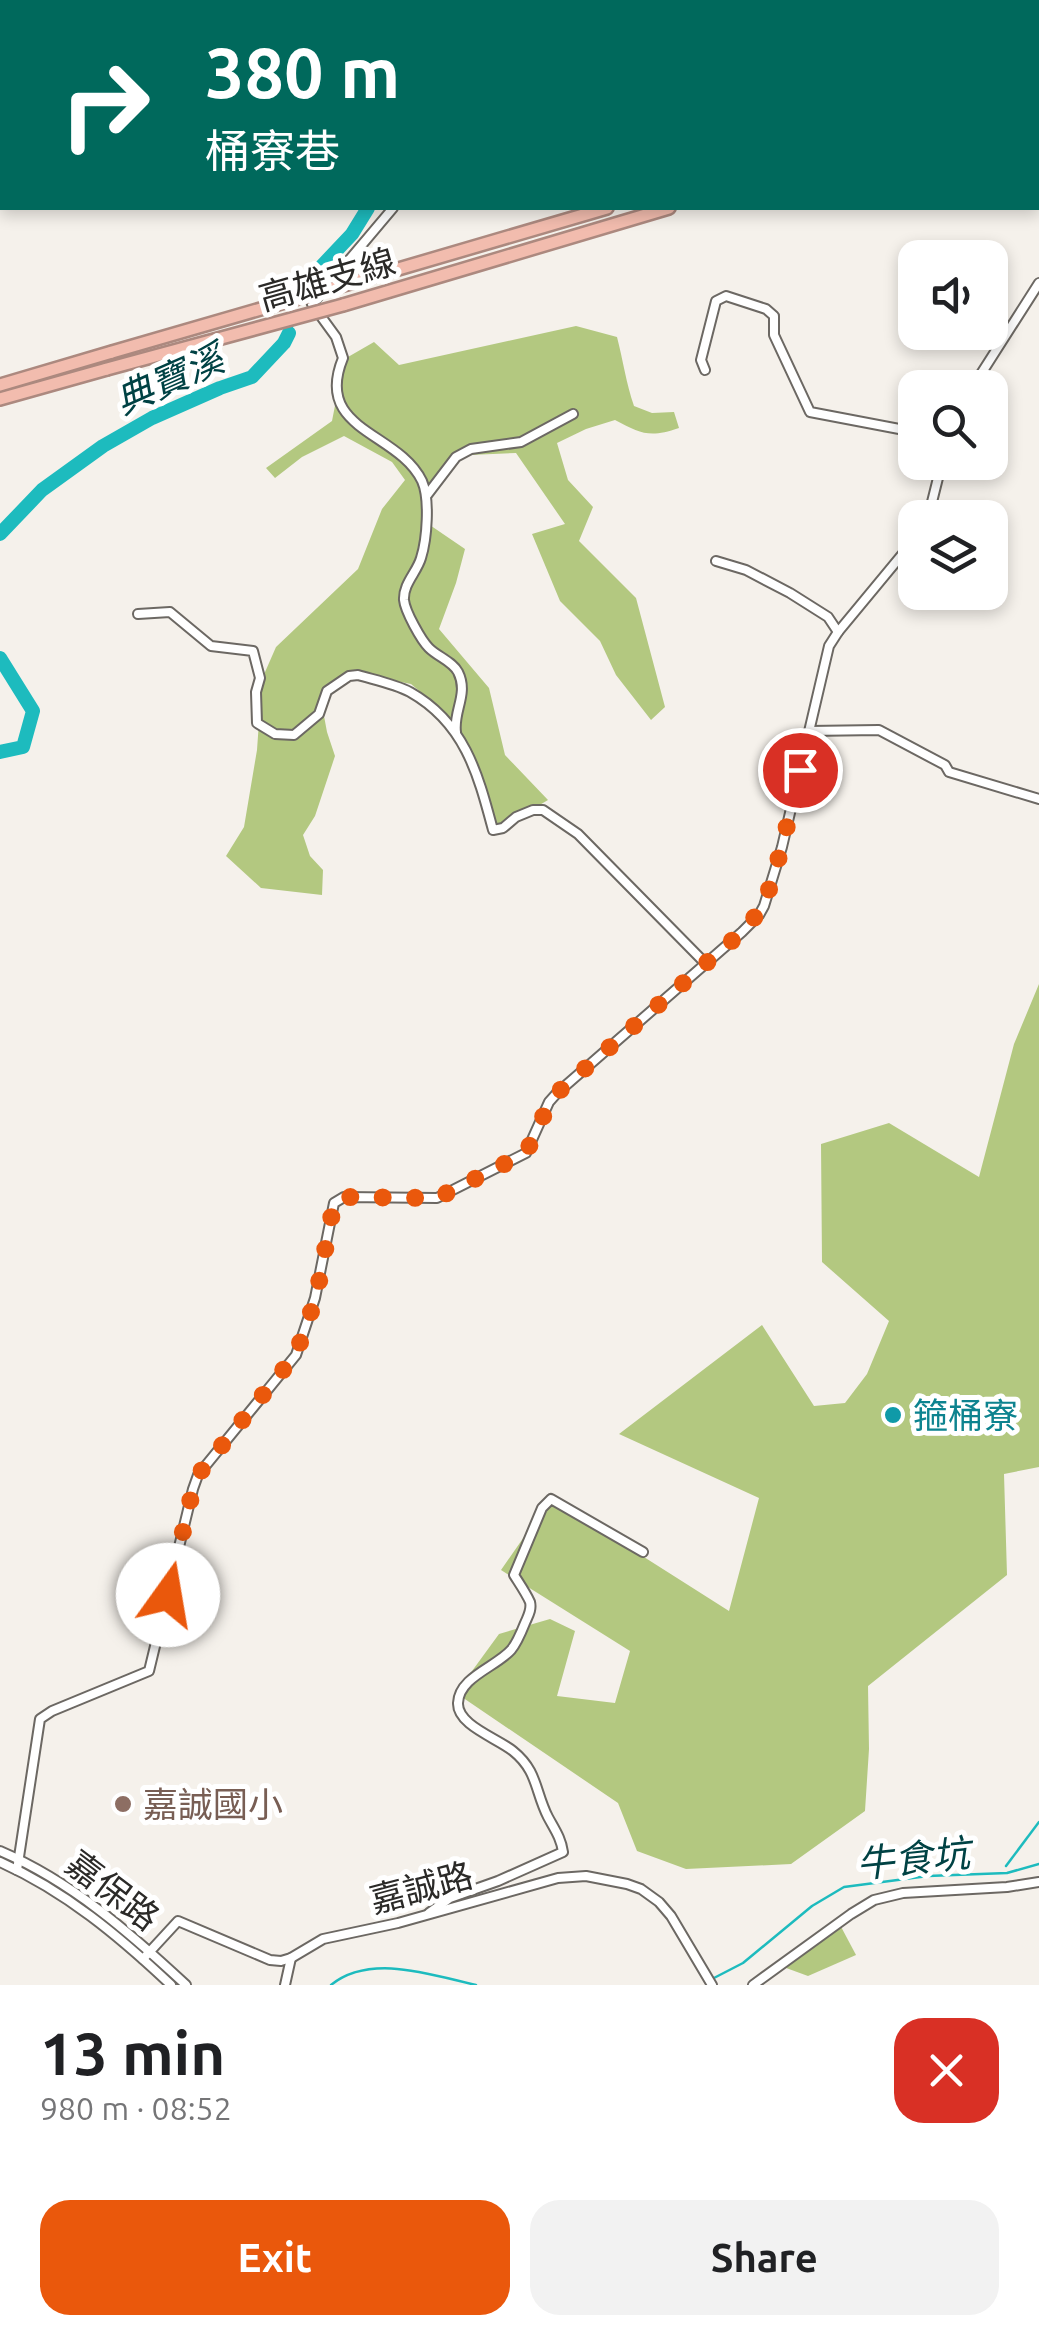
<!DOCTYPE html>
<meta charset="utf-8">
<style>
body{margin:0;font-family:Ubuntu,"Noto Sans TC",sans-serif;background:#f2f2f2;color:#202124;height:100vh;display:flex;flex-direction:column;font-size:38px;white-space:nowrap}
*{box-sizing:border-box;margin:0}
p{font-size:32px;color:#757577}
.icon{flex:none;width:55px;height:55px;fill:none;stroke:currentColor;stroke-width:2;stroke-linecap:round;stroke-linejoin:round}
.map{position:relative;height:1985px;overflow:hidden}
.details{display:flex;flex-direction:column;background:#fff;flex:1}
.details>*{flex:none}
.hud{position:absolute;left:0px;top:0px;width:1040px;height:210px;box-shadow:0 5px 15px #0003;background:#00695c;color:#fff;overflow:hidden}
.buttons{position:absolute;left:898px;top:240px;display:grid;gap:20px}
.buttons a{display:grid;place-items:center;width:110px;height:110px;border-radius:20px;background:#fff;box-shadow:0 5px 15px #0003;font-size:50px}
.pin{position:absolute;display:grid;place-items:center;width:85px;height:85px;color:#fff;margin:-42px;border:5px solid #fff;border-radius:50%;box-shadow:0 2px 10px #0007}
.me{position:absolute;width:110px;margin:-55px;rotate:13deg;stroke-linejoin:round;filter:drop-shadow(0 0 8px #0008)}
.turn{display:flex;align-items:center;gap:35px;height:210px;padding:0 40px;font-size:45px}
.turn .icon{width:130px;height:130px;stroke-width:2.5}
.turn b{display:block;font-size:70px;line-height:85px}
.round{display:grid;place-items:center;flex:none;width:105px;height:105px;border-radius:30px;background:#f2f2f2}
.head{display:flex;align-items:center;justify-content:space-between;height:170px;padding:0 40px}
h1{font-size:60px;font-weight:700;line-height:75px}
.primary-button{display:flex;gap:20px;margin-top:auto;padding:20px 40px}
.primary-button a{flex:1;height:115px;border-radius:30px;background:#ea580c;color:#fff;font-size:40px;font-weight:700;line-height:115px;text-align:center}
.primary-button a+a{background:#f2f2f2;color:#202124}
.map>svg:first-child{display:block}
.green{fill:#b3c880}
.lines{fill:none;stroke-linecap:round;stroke-linejoin:round}
.stream{stroke:#1dbbbe;stroke-width:2.5}
.river{stroke:#1dbbbe;stroke-width:14}
.minor-casing{stroke:#6c6863;stroke-width:12}
.highway-casing{stroke:#ac897f;stroke-width:16}
.minor{stroke:#fff;stroke-width:8}
.highway{stroke:#f2bcae;stroke-width:11}
.highway-bridge-casing{stroke:#ac897f;stroke-width:16;stroke-linecap:butt}
.highway-bridge{stroke:#f2bcae;stroke-width:11}
.route{stroke:#ea580c;stroke-width:18;stroke-dasharray:0 32.4}
.culture-dot{fill:#0f9aa8;stroke:#fff;stroke-width:4}
.education-dot{fill:#8d6e63;stroke:#fff;stroke-width:4}
.labels{text-anchor:middle;dominant-baseline:central;stroke-width:10;stroke-linejoin:round;paint-order:stroke}
.street-label{font-size:35px;fill:#2b2a28;stroke:#fff}
.culture-label{font-size:35px;fill:#0d838f;stroke:#fff;text-anchor:start}
.education-label{font-size:35px;fill:#785e54;stroke:#fff;text-anchor:start}
.water-label{font-size:38px;font-style:italic;fill:#004244;stroke:#fff}
</style>
<div class="map">
<svg width="1039" height="1985" viewBox="0 0 1039 1985">
<rect width="100%" height="100%" fill="#f5f1eb"/>
<g class="green">
<path d="M576,326L617,337C623,360 626,383 634,406L652,413L674,412L679,428C650,438 641,434 615,420L586,429L557,443L568,480L593,507L579,541L636,598L665,707L651,720L616,675L600,641L560,601L532,534L565,524L516,453L470,455L448,467L421,519L465,549L456,583L439,629L489,688L505,755L548,800L501,828L483,812L472,768L442,710L411,684L371,676L344,678L321,700L327,732L335,756L315,816L303,835L310,856L323,870L322,895L261,888L226,856L244,827L257,750L262,679L276,647L358,569L382,509L405,480L392,462L344,436L302,457L275,478L266,468L332,421L341,375L348,357L374,342L399,365Z"/>
<path d="M1039,984V1467L1004,1474L1007,1575L868,1686L869,1749L865,1811L791,1864L686,1869L637,1851L618,1803L456,1693L499,1634L550,1619L575,1631L557,1696L615,1703L630,1651L501,1570L551,1498L729,1611L759,1498L619,1434L762,1325L814,1406L845,1403L867,1374L889,1321L822,1262L821,1144L889,1123L979,1177L1014,1044Z"/>
<path d="M839,1923L856,1955L808,1976L778,1965Z"/>
</g>
<g class="lines">
<g class="stream">
<path d="M309,290L315,278"/>
<path d="M289,333L293,324"/>
<path d="M1006,1866L1039,1822"/>
<path d="M712,1979L743,1963L812,1906L844,1887L928,1876L1007,1873L1039,1864"/>
<path d="M331,1985C370,1953 432,1975 476,1985"/>
</g>
<g class="river">
<path d="M302,0V2"/>
<path d="M315,278L318,270L352,234L368,208"/>
<path d="M0,534L42,490L103,446L152,418L220,388L252,377L284,343L289,333"/>
<path d="M0,658L33,711L23,747L0,752"/>
</g>
<defs>
<g id="minor">
<path d="M242,0L243,2"/>
<path d="M1038,115H1039"/>
<path d="M393,208L312,304L336,337L343,358C313,431 398,431 422,481C430,499 427,539 421,558C417,572 403,584 404,600C405,611 421,640 429,648C438,657 452,661 458,672C469,694 453,711 456,732"/>
<path d="M705,370L701,360L716,301L726,296L766,309L774,316V335L810,412L915,432"/>
<path d="M972,388L1039,283"/>
<path d="M427,495L456,457L471,449L521,442L573,414"/>
<path d="M928,518L942,462"/>
<path d="M716,561L746,570L790,593L828,617L838,632"/>
<path d="M138,614L170,612L211,646L253,651L260,678L256,692L257,723L275,734L294,735L319,714L327,691L349,676L358,675C375,680 395,684 410,692C465,723 478,774 493,830L503,828L516,817L533,810H543L578,834L706,964"/>
<path d="M809,731L879,730L945,765L949,772L1039,799"/>
<path d="M0,1851C72,1882 129,1932 186,1985"/>
<path d="M0,1862C65,1891 119,1936 171,1985"/>
<path d="M17,1870L40,1719L52,1711L149,1671L193,1489L198,1475L296,1355L315,1298L334,1203L344,1197L437,1198L526,1153L549,1102L557,1093L742,932L759,915L764,906L782,847L829,646L838,632L915,539"/>
<path d="M429,1913L450,1898L498,1881L563,1852C561,1838 555,1830 548,1817C535,1792 538,1771 513,1751C497,1738 457,1725 458,1703C459,1677 496,1667 511,1650C517,1643 521,1633 525,1623C528,1616 532,1610 530,1602C526,1593 519,1583 514,1575L542,1508L551,1499L643,1552"/>
<path d="M143,1959L178,1921L270,1960L281,1961L291,1958L323,1939L398,1923L558,1878L586,1876L627,1884L641,1889L659,1902L671,1916L712,1985"/>
<path d="M285,1985L291,1958"/>
<path d="M753,1985L851,1914L874,1900L903,1893L1007,1887L1039,1882"/>
</g>
<g id="highway">
<path d="M1038,25L1039,24"/>
<path d="M1038,46L1039,45"/>
<path d="M347,284L607,208"/>
<path d="M343,305L669,208"/>
<path d="M0,385L112,352"/>
<path d="M0,399L107,369"/>
</g>
</defs>
<use href="#minor" class="minor-casing"/>
<use href="#highway" class="highway-casing"/>
<use href="#minor" class="minor"/>
<use href="#highway" class="highway"/>
<defs>
<g id="highway-bridge">
<path d="M112,352L347,284"/>
<path d="M107,369L343,305"/>
</g>
</defs>
<use href="#highway-bridge" class="highway-bridge-casing"/>
<use href="#highway-bridge" class="highway-bridge"/>
</g>
<g class="lines">
<path class="route" d="M168,1595L193,1489L198,1475L296,1354L316,1298L334,1203L344,1197L437,1198L526,1153L550,1102L557,1093L742,932L764,906L782,847L800,770"/>
</g>
<circle class="culture-dot" cx="893" cy="1415" r="10"/>
<circle class="education-dot" cx="123" cy="1804" r="10"/>
<g class="labels">
<g class="street-label">
<text transform="translate(327 279) rotate(-16)">高雄支線</text>
<text transform="translate(421 1887) rotate(-15)">嘉誠路</text>
<text transform="translate(113 1890) rotate(37)">嘉保路</text>
</g>
<g class="culture-label">
<text x="913" y="1415">箍桶寮</text>
</g>
<g class="education-label">
<text x="143" y="1804">嘉誠國小</text>
</g>
<g class="water-label">
<text transform="translate(169 379) rotate(-24)">典寶溪</text>
<text transform="translate(913 1858) rotate(-6)">牛食坑</text>
</g>
</g>
</svg>
<div class="buttons">
<a><svg class="icon" aria-label="sound" viewBox="0 0 24 24"><path d="M4 9h4l5-4v14l-5-4H4zM17 9q2 3 0 6"/></svg></a>
<a><svg class="icon" aria-label="search" viewBox="0 0 24 24"><circle cx="10" cy="10" r="6"/><path d="M15 15l6 6"/></svg></a>
<a><svg class="icon" aria-label="layers" viewBox="0 0 24 24"><path d="M12 4l9 5-9 5-9-5zM3 14l9 5 9-5"/></svg></a>
</div>
<div class="pin" style="left:800px;top:770px;background:#d93025"><svg class="icon" aria-label="arrive" viewBox="0 0 24 24"><path d="M6 21V4h12l-3 4 3 4H6"/></svg></div>
<svg class="me" style="left:168px;top:1595px" viewBox="-20 -20 40 40"><circle r="19" fill="#fff"/><path d="M0-13L10 11 0 6-10 11z" fill="#ea580c"/></svg>
<div class="hud">
<div class="turn"><svg class="icon" aria-label="right" viewBox="0 0 24 24"><path d="M7 20v-9h11M14 6l5 5-5 5"/></svg><div><b>380 m</b>桶寮巷</div></div>
</div>
</div>
<section class="details">
<div class="head"><div><h1>13 min</h1><p>980 m · 08:52</p></div><a class="round" style="background:#d93025;color:#fff"><svg class="icon" aria-label="close" viewBox="0 0 24 24"><path d="M6 6l12 12M18 6L6 18"/></svg></a></div>
<div class="primary-button"><a>Exit</a><a>Share</a></div>
</section>
